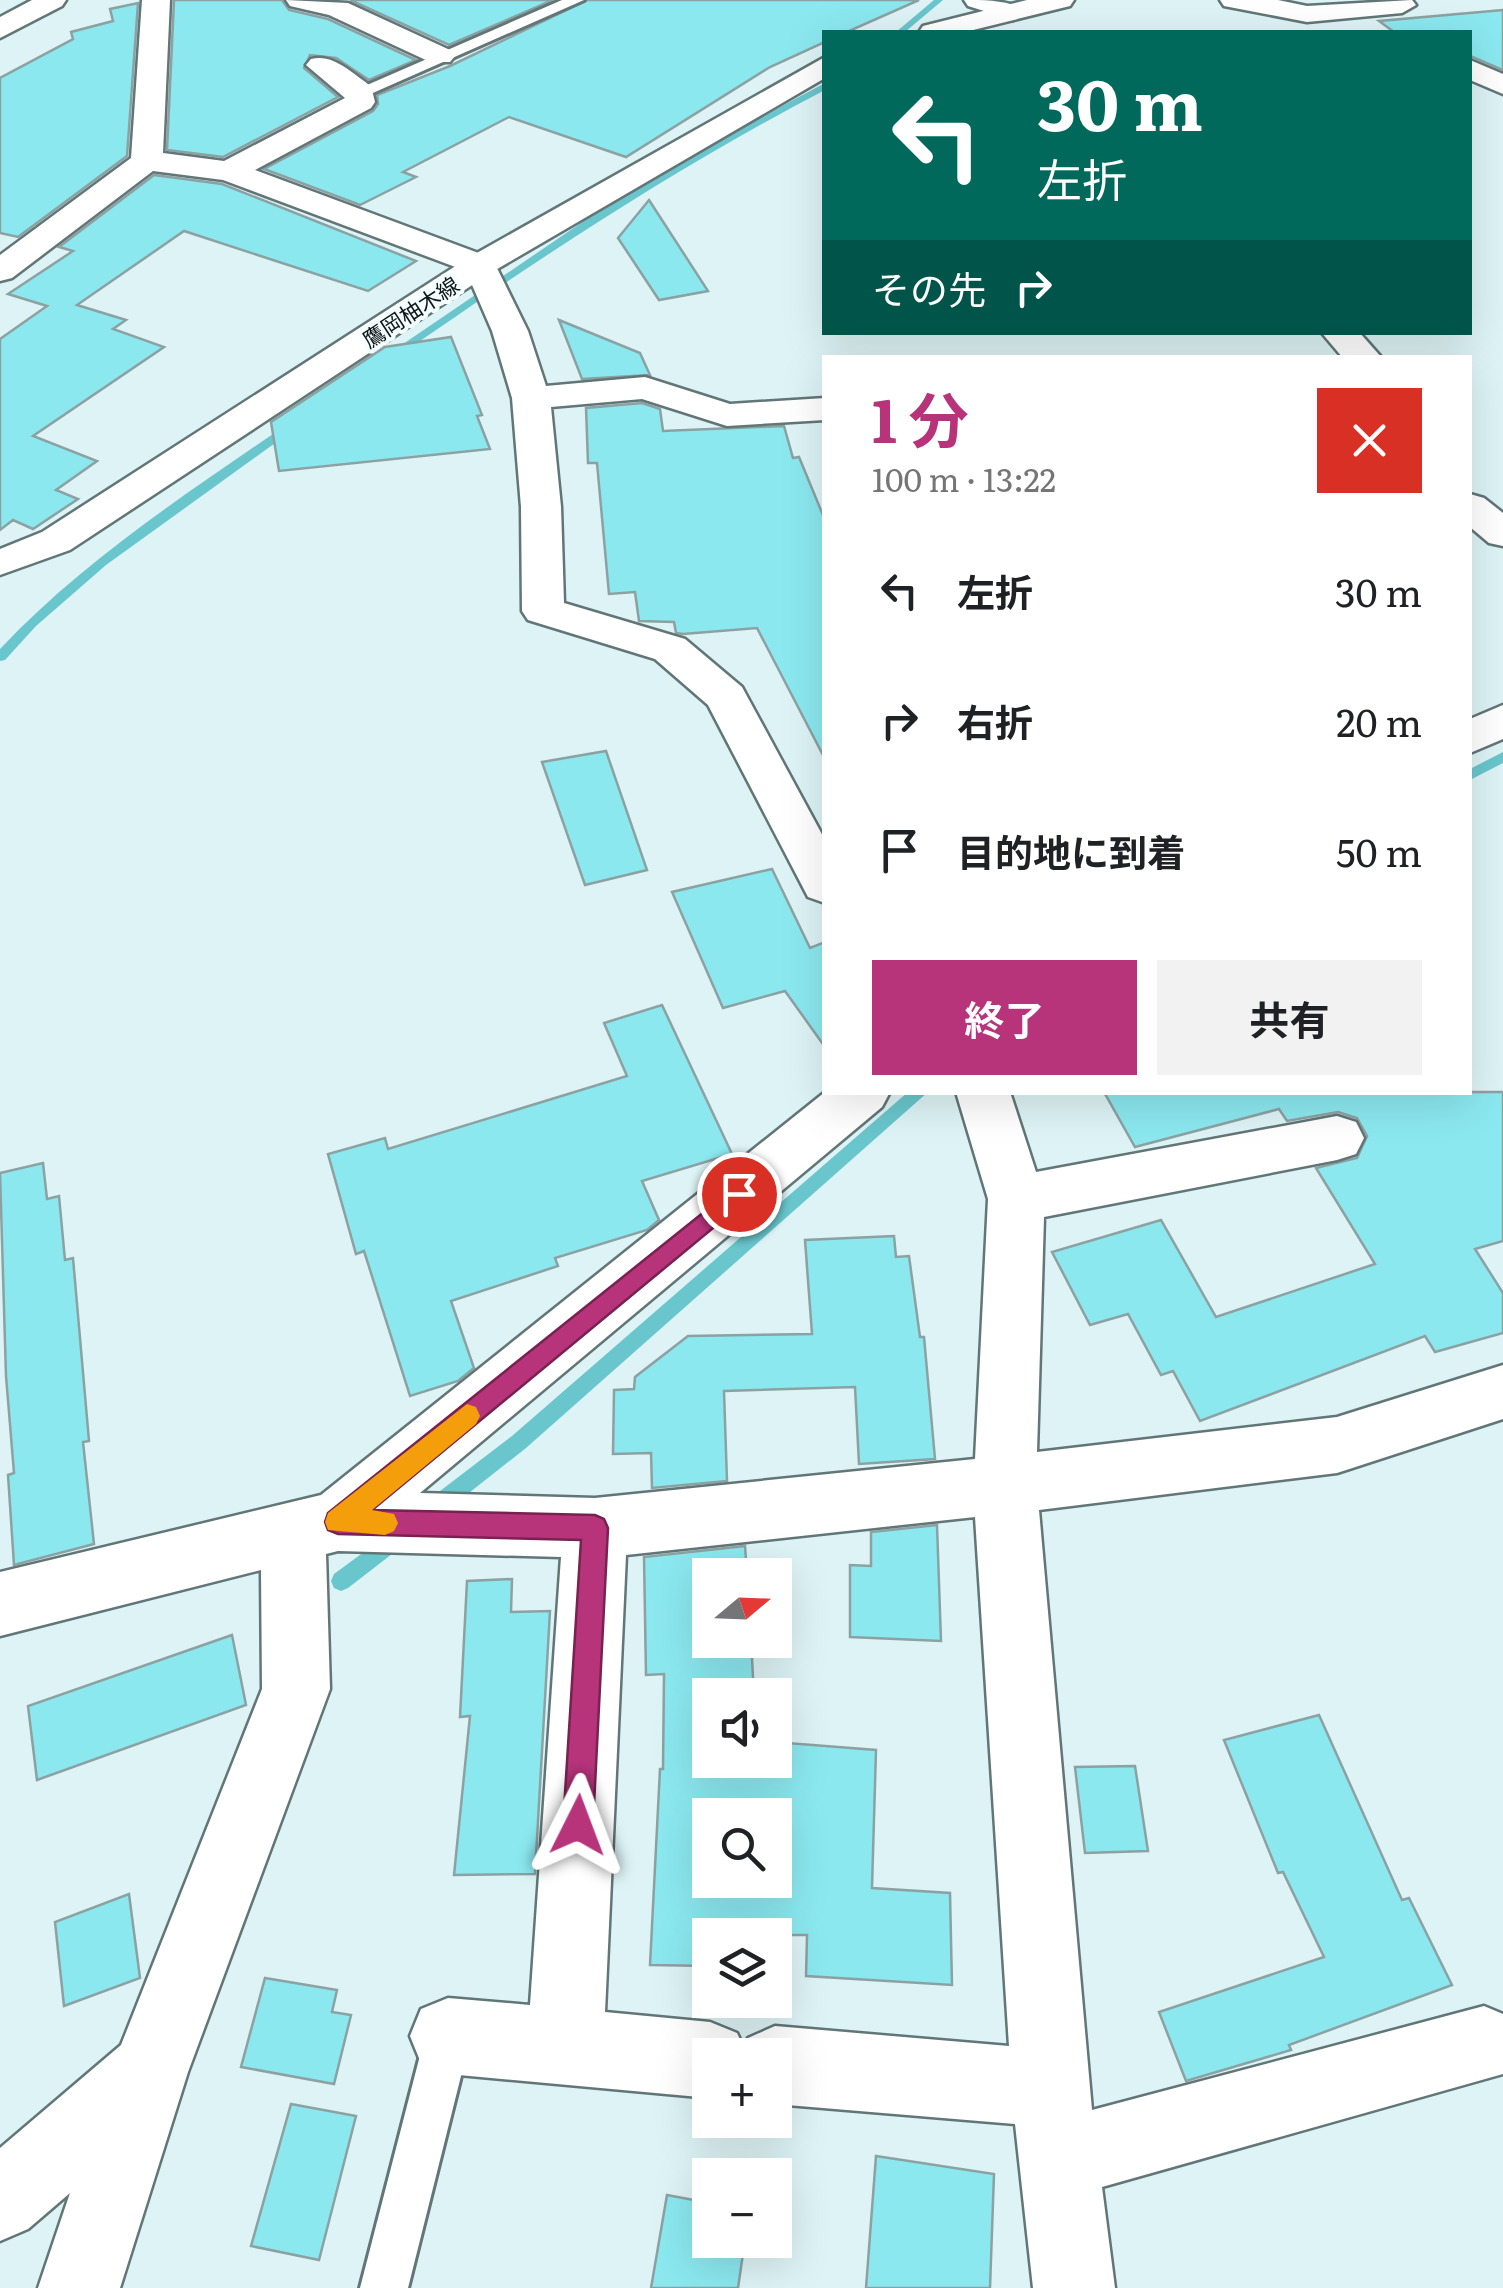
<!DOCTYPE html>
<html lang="ja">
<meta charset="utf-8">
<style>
body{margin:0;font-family:Literata,"Noto Sans JP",serif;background:#f2f2f2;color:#202124;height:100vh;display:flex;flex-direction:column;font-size:38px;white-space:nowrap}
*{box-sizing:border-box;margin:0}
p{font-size:32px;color:#757577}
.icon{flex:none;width:55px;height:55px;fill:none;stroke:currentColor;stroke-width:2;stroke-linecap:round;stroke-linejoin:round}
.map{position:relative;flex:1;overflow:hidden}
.drawer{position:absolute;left:822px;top:355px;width:650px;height:740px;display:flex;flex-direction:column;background:#fff;border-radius:0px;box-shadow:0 10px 40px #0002}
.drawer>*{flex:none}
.guide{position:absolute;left:822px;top:30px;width:650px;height:305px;border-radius:0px;box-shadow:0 10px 40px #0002;background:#00695c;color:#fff;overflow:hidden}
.needle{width:65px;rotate:71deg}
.fabs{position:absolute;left:692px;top:1558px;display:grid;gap:20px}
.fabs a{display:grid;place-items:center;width:100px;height:100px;border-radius:0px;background:#fff;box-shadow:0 10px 40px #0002;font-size:50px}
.pin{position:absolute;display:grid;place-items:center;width:85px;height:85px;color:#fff;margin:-42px;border:5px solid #fff;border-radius:50%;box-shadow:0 2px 10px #0007}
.me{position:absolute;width:110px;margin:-55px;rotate:3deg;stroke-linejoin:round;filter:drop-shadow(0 0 8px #0008)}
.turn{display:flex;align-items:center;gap:35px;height:210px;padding:0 50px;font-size:45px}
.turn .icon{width:130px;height:130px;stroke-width:2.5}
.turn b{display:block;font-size:70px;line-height:85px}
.then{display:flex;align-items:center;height:95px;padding:0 50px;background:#0003;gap:20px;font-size:38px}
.round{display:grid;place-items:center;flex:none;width:105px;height:105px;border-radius:0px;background:#f2f2f2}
.summary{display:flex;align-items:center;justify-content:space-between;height:170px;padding:0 50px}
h1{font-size:60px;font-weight:700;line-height:75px;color:#b7347b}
.cta{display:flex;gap:20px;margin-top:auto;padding:20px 50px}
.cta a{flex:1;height:115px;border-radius:0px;background:#b7347b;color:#fff;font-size:40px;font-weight:700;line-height:115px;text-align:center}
.cta a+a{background:#f2f2f2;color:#202124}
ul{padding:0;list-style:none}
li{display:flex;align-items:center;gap:30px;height:130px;padding:0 50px}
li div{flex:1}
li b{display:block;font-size:38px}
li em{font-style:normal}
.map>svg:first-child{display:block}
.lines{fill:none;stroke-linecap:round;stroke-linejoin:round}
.stream{fill:#69c6cc;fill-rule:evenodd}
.building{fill:#8be8ef;stroke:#8ca1a2;stroke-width:2.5;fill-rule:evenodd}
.service-casing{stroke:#627677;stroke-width:6}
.minor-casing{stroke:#627677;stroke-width:5}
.secondary-casing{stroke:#627677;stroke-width:5}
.service{fill:#fff;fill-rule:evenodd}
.minor{fill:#fff;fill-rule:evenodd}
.secondary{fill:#fff;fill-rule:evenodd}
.route{fill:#b7347b;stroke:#772250;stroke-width:2.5}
.slow{fill:#f59e0b}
.labels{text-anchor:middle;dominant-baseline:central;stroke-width:8;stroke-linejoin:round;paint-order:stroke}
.far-street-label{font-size:22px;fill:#0f1717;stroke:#f5fefe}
</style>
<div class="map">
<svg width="1503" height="2288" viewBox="0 0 1503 2288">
<rect width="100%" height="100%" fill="#ddf3f5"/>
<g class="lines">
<g class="stream">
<path d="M934,0H943L905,32H896Z"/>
<path d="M825,83V90C675,168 535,261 397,357L387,355L600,210L710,144Z"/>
<path d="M286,425L296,428L106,565L36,626L5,660L0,661V649C84,560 186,494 286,425Z"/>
<path d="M1503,752V763L1470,780V769Z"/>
<path d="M908,1092H928L526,1448L441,1515L434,1517L427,1515L424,1508L427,1501L512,1436Z"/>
<path d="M394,1530L401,1533L404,1540L401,1547L348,1588L341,1591L334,1588L331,1581L334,1574Z"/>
</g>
</g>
<g class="building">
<path d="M174,0H282L289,10L328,19L416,60L369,80L336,58L310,55L304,68L338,97L223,157L167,150Z"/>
<path d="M350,0H553L449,45Z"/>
<path d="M587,0H919L847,32H825V42L770,67L626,157L509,117L403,172L416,177L360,205L264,169L373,111L378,104L377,95L450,66Z"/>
<path d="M138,3L127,156L18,237L0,233V78L73,39L71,32L113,21L110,9Z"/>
<path d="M1503,10V70L1470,56V32H1394L1379,21Z"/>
<path d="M154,175L222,184L416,261L368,291L184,231L77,305L126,320L113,329L164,347L33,436L97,461L56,490L78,499L33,529L13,520L0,530V339L47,306L8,294L73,251L59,247Z"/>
<path d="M649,200L708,291L659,300L618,238Z"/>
<path d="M559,320L640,353L650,375L582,379Z"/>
<path d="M451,337L482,415L477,416L490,449L279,471L271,422L385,347Z"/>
<path d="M642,403L660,409L663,431L784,426L793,458L799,457L825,520V759L757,628L683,634L676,633L674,622L639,621L635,592L609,594L597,463H588L586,408Z"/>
<path d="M606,751L647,870L585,885L542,762Z"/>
<path d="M772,869L810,948L825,942V1047L785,991L723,1008L672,892Z"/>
<path d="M662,1005L732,1154L642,1181L659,1220L647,1230L555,1258L558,1266L451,1301L474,1368L458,1381L410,1396L364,1251L356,1254L328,1154L385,1138L388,1149L627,1076L604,1023Z"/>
<path d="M1104,1092H1503V1241L1475,1249L1503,1293V1333L1435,1352L1425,1336L1200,1421L1173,1371L1161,1375L1128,1314L1090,1325L1052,1252L1161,1220L1216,1317L1375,1264L1316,1168L1357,1158L1367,1136L1357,1118L1338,1112L1287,1121L1279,1109L1135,1147Z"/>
<path d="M43,1163L47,1199L59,1196L65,1260L73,1258L89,1441L83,1442L94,1544L14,1565L8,1475L14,1473L6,1376L0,1173Z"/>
<path d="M894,1236L896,1257L909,1256L920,1337H924L935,1459L859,1464L855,1387L724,1391L727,1481L652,1488L651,1453L613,1454L614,1390L634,1389L635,1377L688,1336L812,1334L805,1240Z"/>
<path d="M937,1525L941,1641L850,1637V1565L871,1566V1532Z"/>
<path d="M745,1546L747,1575H710V1640H751L754,1695H710V1760H775V1742L876,1750L872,1888L950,1893L952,1985L806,1976L807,1935H710V1966L650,1965L660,1769H663L664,1674L646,1675L644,1557ZM710,1815H775V1880H710Z"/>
<path d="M512,1579L511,1612L550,1611L535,1874L454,1875L470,1716L460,1717L467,1581Z"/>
<path d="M232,1635L246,1705L37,1780L28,1706Z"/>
<path d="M1319,1715L1402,1900L1409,1898L1452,1985L1289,2045L1291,2050L1186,2081L1159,2012L1324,1957L1283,1872L1278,1873L1224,1740Z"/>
<path d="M1135,1766L1148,1851L1085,1853L1075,1767Z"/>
<path d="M129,1894L140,1978L64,2006L55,1922Z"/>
<path d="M265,1978L337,1990L332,2012L351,2015L334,2084L241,2067Z"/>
<path d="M291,2104L356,2116L319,2260L251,2246Z"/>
<path d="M876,2156L994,2174L990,2288H866Z"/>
<path d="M667,2195L710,2203V2240H745L738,2288H651Z"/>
</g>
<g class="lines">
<defs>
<g id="service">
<path d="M562,0H584L366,96L360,97L351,92Z"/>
<path d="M448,2013L464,2020L471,2036L408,2288H360L425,2036L432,2020Z"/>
</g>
<g id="minor">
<path d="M32,0H66L62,6L0,38V17Z"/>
<path d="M142,0H170L163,153L224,161L345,98L306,65L311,59C333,53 352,73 371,86L375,102L371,108L255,170L492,258L528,331L546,386L645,377L730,404L825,398V420L727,426L642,399L551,407L561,507L564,603L685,639L742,687L825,840V903L808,897L708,705L655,659L528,620L522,611L521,507L512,398L492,331L466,271L223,180L153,171L12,278L0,281V255L131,158Z"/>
<path d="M286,0L348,3L450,50L455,56L450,62H430L329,15L290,6Z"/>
<path d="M964,0C986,0 1011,0 1027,12L1013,20L968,6Z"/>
<path d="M1220,0H1278L1307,6L1412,0L1416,5L1402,13L1307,22L1224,6Z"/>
<path d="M1470,60L1503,74V94L1470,80Z"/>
<path d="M1321,332H1359L1382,358H1343Z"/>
<path d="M1470,494L1484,498L1503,513V546L1489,543L1470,527Z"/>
<path d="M1503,705V739L1470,753V719Z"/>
<path d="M825,1092H890L882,1107L420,1493L595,1498L975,1459L988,1199L956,1092H1010L1036,1172L1337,1116L1356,1122L1364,1138L1356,1154L1337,1160L1044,1217L1037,1452L1337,1417L1503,1365V1419L1337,1473L1039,1510L1092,2110L1484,2006L1503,2014V2074L1102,2187L1115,2288H1033L1015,2124L775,2104V2055H710V2098L448,2074L421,2063L410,2036L421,2009L448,1998L530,2005L561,1557L338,1551L326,1554L330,1689L188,2072L120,2288H38L70,2193L28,2229L0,2241V2148L121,2045L262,1689L261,1570L0,1636V1572L321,1495ZM975,1517L1009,2046L775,2026L748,2038L744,2048L737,2033L710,2022L605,2012L626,1555Z"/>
</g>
<g id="secondary">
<path d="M1027,0H1074L1070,6L965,32H919L923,26Z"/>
<path d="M825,57V78L492,272L70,550L0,575V549L42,532L468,258Z"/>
</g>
</defs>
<use href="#service" class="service-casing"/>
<use href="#minor" class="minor-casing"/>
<use href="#secondary" class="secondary-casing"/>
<use href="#service" class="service"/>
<use href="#minor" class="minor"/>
<use href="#secondary" class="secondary"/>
</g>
<path class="route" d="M739,1184L747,1187L751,1194L747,1200L372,1510L595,1515L604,1519L608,1528L593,1825L588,1835L578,1839L568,1835L563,1825L581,1540L338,1534L328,1530L325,1522L328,1513Z"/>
<path class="slow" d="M467,1404L476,1407L480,1416L476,1424L372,1510L394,1514L398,1523L394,1531L385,1535L328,1530L325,1522L328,1513Z"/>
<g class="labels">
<g class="far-street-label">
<text transform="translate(410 311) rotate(-33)">鷹岡柚木線</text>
</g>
</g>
</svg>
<div class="fabs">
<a><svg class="needle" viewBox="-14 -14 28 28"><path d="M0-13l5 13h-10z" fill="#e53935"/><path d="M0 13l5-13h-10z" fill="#757577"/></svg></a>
<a><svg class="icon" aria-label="sound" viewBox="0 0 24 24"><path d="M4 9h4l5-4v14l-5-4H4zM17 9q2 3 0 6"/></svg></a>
<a><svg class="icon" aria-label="search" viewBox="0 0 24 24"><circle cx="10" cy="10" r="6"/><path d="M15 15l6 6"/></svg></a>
<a><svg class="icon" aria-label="layers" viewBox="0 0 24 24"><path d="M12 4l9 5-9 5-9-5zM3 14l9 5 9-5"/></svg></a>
<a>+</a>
<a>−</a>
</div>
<div class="pin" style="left:739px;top:1194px;background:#d93025"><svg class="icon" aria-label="arrive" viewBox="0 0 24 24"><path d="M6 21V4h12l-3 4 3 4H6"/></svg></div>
<svg class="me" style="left:578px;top:1825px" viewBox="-20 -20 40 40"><path d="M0-17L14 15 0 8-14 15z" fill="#b7347b" stroke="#fff" stroke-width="4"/></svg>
<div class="guide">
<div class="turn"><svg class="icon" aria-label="left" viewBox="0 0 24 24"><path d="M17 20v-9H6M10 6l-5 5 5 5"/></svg><div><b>30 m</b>左折</div></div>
<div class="then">その先<svg class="icon" aria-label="right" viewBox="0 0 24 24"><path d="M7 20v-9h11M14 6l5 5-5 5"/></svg></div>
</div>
<section class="drawer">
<div class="summary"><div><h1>1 分</h1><p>100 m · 13:22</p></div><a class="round" style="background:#d93025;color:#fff"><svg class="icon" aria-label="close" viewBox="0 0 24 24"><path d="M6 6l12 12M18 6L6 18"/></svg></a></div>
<ul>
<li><svg class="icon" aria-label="left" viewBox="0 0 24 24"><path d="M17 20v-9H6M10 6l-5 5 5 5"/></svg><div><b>左折</b></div><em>30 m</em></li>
<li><svg class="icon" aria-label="right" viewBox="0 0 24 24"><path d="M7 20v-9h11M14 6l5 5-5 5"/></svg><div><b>右折</b></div><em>20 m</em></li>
<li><svg class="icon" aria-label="arrive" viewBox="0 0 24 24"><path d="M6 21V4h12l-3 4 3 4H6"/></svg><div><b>目的地に到着</b></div><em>50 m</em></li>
</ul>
<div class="cta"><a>終了</a><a>共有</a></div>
</section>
</div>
